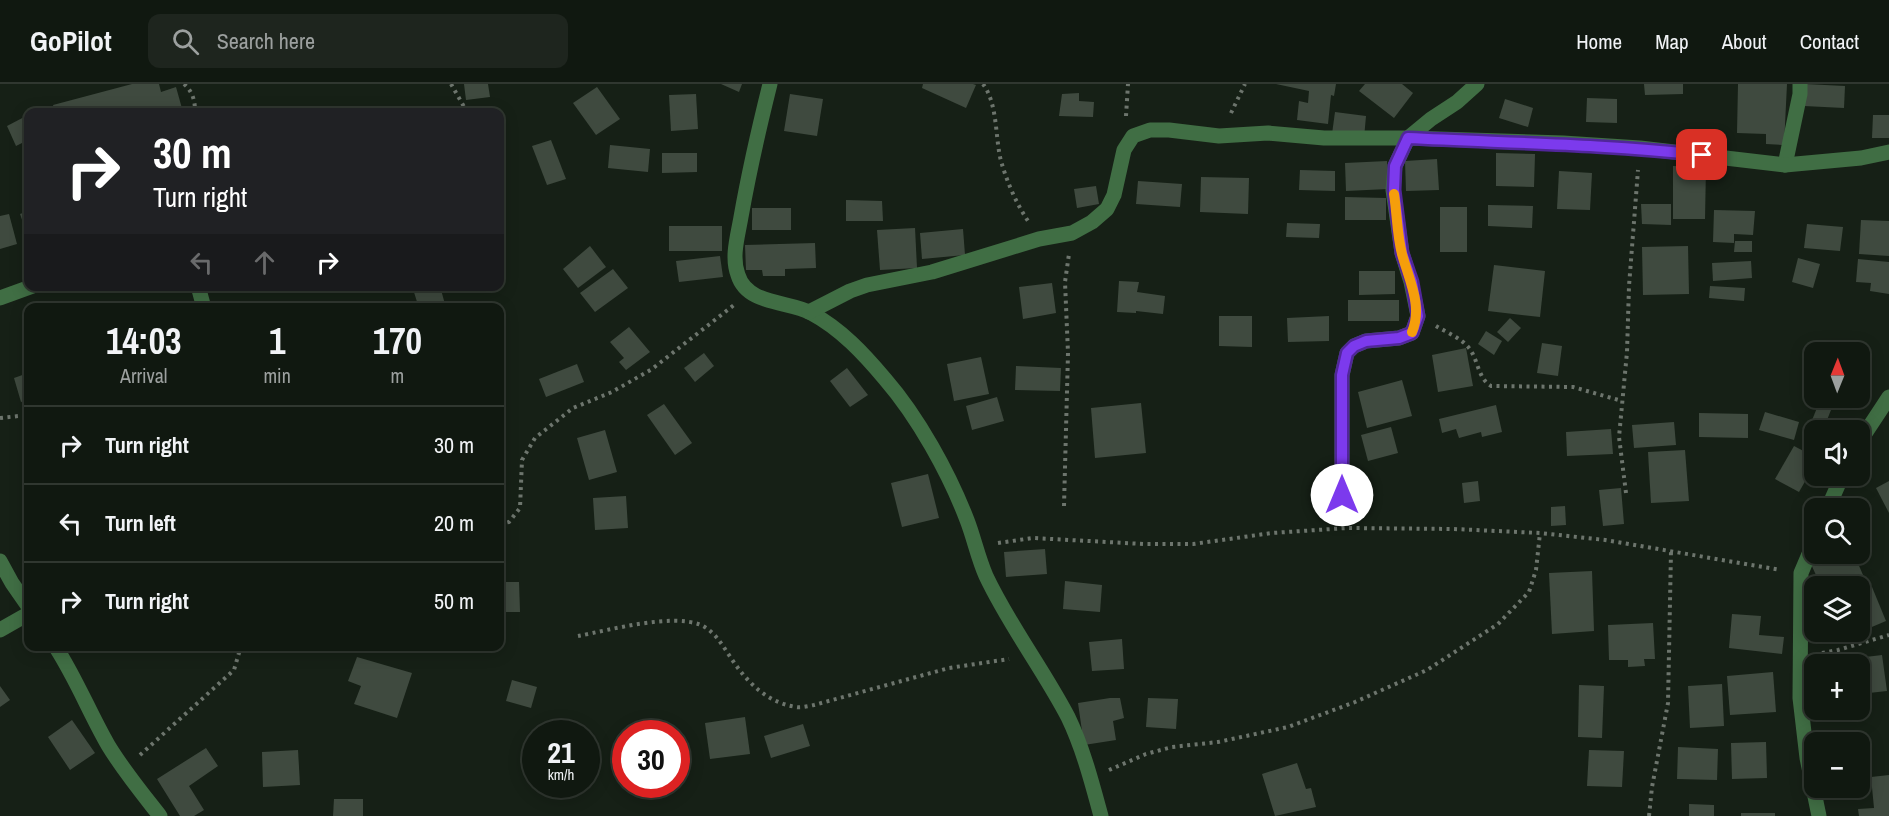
<!DOCTYPE html>
<meta charset="utf-8">
<style>
body{margin:0;font-family:"Archivo Narrow",sans-serif;background:#1e251e;color:#f1f3f6;height:100vh;display:flex;flex-direction:column;font-size:22px;white-space:nowrap}
*{box-sizing:border-box;margin:0}
p{font-size:20px;color:#9ca09f}
.icon{flex:none;width:33px;height:33px;fill:none;stroke:currentColor;stroke-width:2;stroke-linecap:round;stroke-linejoin:round}
.map{position:relative;flex:1;overflow:hidden}
.sheet{position:absolute;left:24px;top:219px;width:480px;height:348px;display:flex;flex-direction:column;background:#101810;border-radius:12px;box-shadow:0 3px 15px #0003,0 0 0 2px #303730}
.sheet>*{flex:none}
.banner{position:absolute;left:24px;top:24px;width:480px;height:183px;border-radius:12px;box-shadow:0 3px 15px #0003,0 0 0 2px #303730;background:#202124;color:#fff;overflow:hidden}
.needle{width:39px;rotate:1deg}
.buttons{position:absolute;left:1804px;top:258px;display:grid;gap:12px}
.buttons a{display:grid;place-items:center;width:66px;height:66px;border-radius:12px;background:#101810;box-shadow:0 3px 15px #0003,0 0 0 2px #303730;font-size:30px}
.speed{position:absolute;left:522px;top:636px;display:flex;gap:12px;font-size:30px;font-weight:700;text-align:center}
.speed>*{display:grid;place-content:center;width:78px;height:78px;border-radius:50%;background:#101810;box-shadow:0 3px 15px #0003,0 0 0 2px #303730;line-height:1}
.speed small{font-size:15px;font-weight:400}
.speed .limit{border:9px solid #d22;background:#fff;color:#111}
.pin{position:absolute;display:grid;place-items:center;width:51px;height:51px;color:#fff;margin:-26px;border-radius:12px;box-shadow:0 3px 9px #0006}
.me{position:absolute;width:66px;margin:-33px;rotate:0deg;stroke-linejoin:round;filter:drop-shadow(0 0 4px #0008)}
.turn{display:flex;align-items:center;gap:21px;height:126px;padding:0 30px;font-size:27px}
.turn .icon{width:78px;height:78px;stroke-width:2.5}
.turn b{display:block;font-size:42px;line-height:51px}
.lanes{display:flex;align-items:center;height:57px;padding:0 30px;background:#0003;justify-content:center;gap:30px;direction:ltr}
.lanes .off{opacity:.35}
.eta{display:flex;justify-content:space-evenly;align-items:center;height:102px;text-align:center}
.eta b{font-size:36px;font-weight:800;line-height:42px}
ul{padding:0;list-style:none}
li{display:flex;align-items:center;gap:18px;height:78px;padding:0 30px;border-top:2px solid #303730}
li div{flex:1}
li b{display:block;font-size:22px}
li em{font-style:normal}
header{display:flex;align-items:center;gap:36px;box-sizing:border-box;height:84px;padding:0 30px;background:#101810;border-bottom:2px solid #303730}
header strong{font-size:28px}
nav{display:flex;gap:33px;margin-inline-start:auto;font-size:21px}
.search{width:420px;height:54px;background:#1e251e;display:flex;align-items:center;gap:15px;box-sizing:border-box;padding:0 21px;border-radius:12px;color:#9ca09f;font-size:22px}
.map>svg:first-child{display:block}
.building{fill:#3f4a3f}
.lines{fill:none;stroke-linecap:round;stroke-linejoin:round}
.path{stroke:#6d756d;stroke-width:4;stroke-dasharray:3 4.5;stroke-linecap:butt}
.street{stroke:#406e44;stroke-width:15}
.route-casing{stroke:#51269a;stroke-width:15}
.route{stroke:#7c3aed;stroke-width:10}
.slow{stroke:#f59e0b;stroke-width:10}
</style>
<header>
<strong>GoPilot</strong>
<div class="search"><svg class="icon" aria-label="search" viewBox="0 0 24 24"><circle cx="10" cy="10" r="6"/><path d="M15 15l6 6"/></svg>Search here</div>
<nav><a>Home</a><a>Map</a><a>About</a><a>Contact</a></nav>
</header>
<div class="map">
<svg width="1889" height="732" viewBox="0 0 1889 732">
<rect width="100%" height="100%" fill="#162016"/>
<g class="building">
<path d="M132,0H159L161,8L176,3L183,28H55L53,21Z"/>
<path d="M464,0H488L490,13L466,16Z"/>
<path d="M721,0H742L739,8Z"/>
<path d="M923,0H973L976,1L966,24L922,4Z"/>
<path d="M1276,0H1336L1334,12L1331,11L1328,40L1297,36L1299,17L1308,19L1309,7Z"/>
<path d="M1365,0H1402L1413,9L1394,34L1359,7Z"/>
<path d="M1644,0H1683V10L1645,11Z"/>
<path d="M1738,0H1787L1784,61L1766,60V50L1737,49Z"/>
<path d="M1805,0L1845,2L1844,24L1804,22Z"/>
<path d="M597,3L620,35L596,51L573,19Z"/>
<path d="M1079,9V17L1094,18L1093,33L1059,32L1062,10Z"/>
<path d="M696,10L698,45L671,47L669,11Z"/>
<path d="M790,10L823,15L817,52L784,47Z"/>
<path d="M1587,14L1617,15V39L1586,38Z"/>
<path d="M1505,15L1533,24L1528,43L1499,34Z"/>
<path d="M249,24L251,28H236Z"/>
<path d="M1335,28L1366,32L1364,54L1332,50Z"/>
<path d="M28,31V56L16,62L7,42Z"/>
<path d="M1873,31H1889V54H1872Z"/>
<path d="M551,56L566,95L547,101L532,62Z"/>
<path d="M610,61L650,65L648,88L608,84Z"/>
<path d="M662,69H697V88L662,89Z"/>
<path d="M1496,69L1535,70L1534,103L1496,102Z"/>
<path d="M1437,75L1439,106L1406,107L1405,77Z"/>
<path d="M1387,77L1388,105L1346,107L1345,79Z"/>
<path d="M1673,82L1706,83L1705,135H1673Z"/>
<path d="M1300,86L1335,87V107L1299,106Z"/>
<path d="M1559,87L1592,89L1590,126L1557,125Z"/>
<path d="M1201,93L1249,94L1248,130L1200,128Z"/>
<path d="M1138,97L1182,100L1180,123L1136,120Z"/>
<path d="M1096,102L1099,120L1077,124L1074,105Z"/>
<path d="M1345,113L1386,114V136H1345Z"/>
<path d="M846,116L882,117L883,137H846Z"/>
<path d="M1641,120H1671V141L1642,140Z"/>
<path d="M1488,121L1533,122L1532,144L1488,142Z"/>
<rect x="1440" y="123" width="27" height="45"/>
<rect x="752" y="124" width="39" height="22"/>
<path d="M1714,126L1755,127L1753,151L1734,150V159L1713,158Z"/>
<path d="M28,127V153L20,130Z"/>
<path d="M9,130L17,160L0,165V132Z"/>
<path d="M1861,136L1889,137V172L1859,170Z"/>
<path d="M1287,139L1320,140L1319,154L1286,153Z"/>
<path d="M1807,140L1843,143L1840,167L1804,164Z"/>
<rect x="669" y="142" width="53" height="25"/>
<path d="M915,144L917,184L880,186L877,146Z"/>
<path d="M963,145L965,171L922,175L920,149Z"/>
<path d="M1735,157H1752V168H1734Z"/>
<path d="M815,159L816,184L785,185V192H763L762,186H746L745,161Z"/>
<path d="M590,162L606,183L578,204L563,185Z"/>
<path d="M1688,162L1689,210L1643,211L1642,163Z"/>
<path d="M720,172L723,193L679,198L676,177Z"/>
<path d="M1798,174L1820,180L1813,204L1792,198Z"/>
<path d="M1858,175L1889,178V210L1870,207L1871,199L1856,198Z"/>
<path d="M1751,177L1752,194L1713,197L1712,179Z"/>
<path d="M1494,181L1545,187L1540,233L1488,227Z"/>
<path d="M613,185L628,204L595,228L580,209Z"/>
<path d="M1359,187H1395V210L1359,211Z"/>
<path d="M1119,197L1139,198L1137,208L1165,212L1163,230L1136,227V229L1117,228Z"/>
<path d="M1052,199L1056,229L1023,235L1019,203Z"/>
<path d="M412,202H440L446,224H419Z"/>
<path d="M1710,202L1745,204L1744,217L1709,214Z"/>
<rect x="1348" y="216" width="51" height="21"/>
<path d="M1219,232H1252V263L1219,262Z"/>
<path d="M1329,232V257L1288,258L1287,234Z"/>
<path d="M1510,234L1521,244L1508,258L1497,248Z"/>
<path d="M629,243L650,268L626,286L619,278L624,274L610,258Z"/>
<path d="M1486,247L1502,257L1494,271L1478,260Z"/>
<path d="M1542,259L1562,262L1558,292L1537,289Z"/>
<path d="M1466,264L1473,302L1438,308L1432,271Z"/>
<path d="M704,269L714,282L695,298L684,284Z"/>
<path d="M981,273L989,310L954,317L947,280Z"/>
<path d="M577,280L584,298L546,313L539,295Z"/>
<path d="M1016,282L1061,284L1060,307L1015,306Z"/>
<path d="M847,284L868,311L850,323L830,297Z"/>
<path d="M28,289V316L21,318L14,294Z"/>
<path d="M1402,296L1412,332L1367,344L1358,308Z"/>
<path d="M997,313L1004,337L972,346L966,322Z"/>
<path d="M1820,316L1833,321L1823,346H1814L1809,344Z"/>
<path d="M1141,319L1146,369L1095,374L1091,324Z"/>
<path d="M664,320L692,359L675,371L647,331Z"/>
<path d="M1496,321L1502,348L1482,353L1481,348L1459,354L1456,345L1442,349L1439,335Z"/>
<path d="M1765,328L1799,338L1794,356L1759,346Z"/>
<path d="M1699,329L1748,330V354L1699,353Z"/>
<path d="M1674,338L1676,361L1634,364L1632,341Z"/>
<path d="M1391,343L1398,369L1368,377L1361,351Z"/>
<path d="M1611,345L1613,370L1567,372L1566,348Z"/>
<path d="M605,346L617,388L589,396L577,354Z"/>
<path d="M1794,362L1815,373V380L1799,408L1775,395Z"/>
<path d="M1685,366L1689,417L1651,419L1648,368Z"/>
<path d="M928,390L939,434L902,443L891,399Z"/>
<path d="M1478,397L1480,417L1464,419L1462,399Z"/>
<path d="M1889,397V429L1876,404Z"/>
<path d="M1621,404L1624,440L1603,442L1599,406Z"/>
<path d="M626,412L628,444L595,446L593,414Z"/>
<path d="M1565,422L1566,441L1551,442V423Z"/>
<path d="M1045,465L1047,490L1006,493L1004,468Z"/>
<path d="M1830,470H1854L1863,491L1835,502H1821L1810,478Z"/>
<path d="M1592,487L1594,547L1552,550L1549,489Z"/>
<path d="M1065,497L1102,501L1100,528L1063,525Z"/>
<path d="M500,498H519L520,528H500Z"/>
<path d="M1872,503L1886,537L1860,548V508Z"/>
<path d="M1732,530L1761,532L1759,551L1784,553L1782,570L1729,564Z"/>
<path d="M1653,539L1655,575H1644L1645,582L1628,583V576H1609L1608,541Z"/>
<path d="M1122,555L1124,585L1092,587L1089,558Z"/>
<path d="M1882,571L1887,607L1860,610V580H1850L1849,575Z"/>
<path d="M357,573L412,589L397,634L354,620L361,602L348,597Z"/>
<path d="M1773,588L1776,628L1730,631L1727,592Z"/>
<path d="M512,596L537,603L531,624L506,617Z"/>
<path d="M1722,600L1724,642L1690,644L1688,602Z"/>
<path d="M1579,601L1604,602L1602,654L1578,653Z"/>
<path d="M0,602L10,616L0,623Z"/>
<path d="M1110,614H1120L1124,634L1113,637L1116,656L1084,661L1078,619Z"/>
<path d="M1148,614L1178,615L1176,645L1146,643Z"/>
<path d="M745,633L750,670L710,675L705,639Z"/>
<path d="M72,636L95,669L70,686L48,653Z"/>
<path d="M803,640L810,662L771,674L764,652Z"/>
<path d="M1766,658L1767,694L1732,695L1731,659Z"/>
<path d="M1678,663L1718,665L1717,696L1677,695Z"/>
<path d="M206,664L218,682L189,702L204,726L194,732H180L157,695Z"/>
<path d="M298,666L300,701L263,703L262,668Z"/>
<path d="M1589,666L1624,667L1622,703L1587,702Z"/>
<path d="M1297,679L1306,705L1311,704L1316,723L1275,732L1262,690Z"/>
<path d="M1889,691V732H1859L1858,725L1874,724L1871,693Z"/>
<path d="M334,715H363V732H333Z"/>
<path d="M1689,720L1714,721V732H1689Z"/>
<rect x="1741" y="729" width="34" height="3"/>
</g>
<g class="lines">
<g class="path">
<path d="M184,0C193,8 195,17 195,28"/>
<path d="M451,0L467,28"/>
<path d="M983,0C998,20 995,54 1001,77C1007,98 1016,119 1028,137"/>
<path d="M1231,29L1245,0"/>
<path d="M1126,32L1128,0"/>
<path d="M1436,242C1446,248 1461,254 1469,264C1478,275 1478,295 1491,302L1573,303L1622,317"/>
<path d="M0,334L28,331"/>
<path d="M1626,409L1619,353L1627,268L1629,202L1638,86"/>
<path d="M1064,422L1068,269L1065,198L1069,170"/>
<path d="M500,440L509,438L520,424L522,376L535,354L573,324L612,308L652,285L734,221"/>
<path d="M998,459L1033,454L1144,460H1193L1272,449L1347,444L1454,445L1540,449L1605,456L1781,486"/>
<path d="M578,552C610,546 671,529 701,541C714,547 721,559 729,571C745,596 765,618 796,623C801,624 808,622 814,621L949,584L1009,575"/>
<path d="M1822,569L1838,566L1889,551"/>
<path d="M140,671L234,586L241,562"/>
<path d="M1109,686L1146,670L1172,663L1218,658L1288,643L1355,618L1427,586L1498,540L1529,508L1536,486L1540,449"/>
<path d="M1649,732L1652,703L1668,619L1671,467"/>
</g>
<g class="street">
<path d="M770,0C759,44 749,88 741,133C738,151 731,173 738,191C747,221 789,217 811,229C841,245 864,270 885,295C918,333 949,389 967,436C974,454 978,474 986,492C1009,541 1043,585 1068,633C1083,664 1092,699 1101,732"/>
<path d="M1785,81L1800,10V0"/>
<path d="M198,202L204,224"/>
<path d="M0,214L33,202"/>
<path d="M809,228L850,207L867,201L932,188L1039,155L1072,149L1092,138L1107,125L1114,111L1124,66L1133,52L1150,46H1169L1219,52L1268,49L1324,54H1408L1563,59L1640,64L1785,81L1861,74L1889,68"/>
<path d="M1860,357L1889,313"/>
<path d="M1342,411V291L1347,269L1354,262L1366,257L1399,254L1412,249L1418,232L1411,198L1402,169L1393,106L1395,82L1408,54L1431,35L1457,18L1477,0"/>
<path d="M1828,424L1842,392"/>
<path d="M1815,456L1801,489L1800,614L1807,674L1819,732"/>
<path d="M0,477L12,499L28,522"/>
<path d="M0,546L28,530"/>
<path d="M55,562C76,594 89,628 108,661C123,686 142,709 160,732"/>
</g>
</g>
<g class="lines">
<defs>
<path id="route" d="M1342,411V291L1347,269L1354,262L1366,257L1399,254L1412,249L1418,232L1412,198L1402,169L1394,106L1395,82L1408,54C1506,59 1604,60 1702,71"/>
</defs>
<use href="#route" class="route-casing"/>
<use href="#route" class="route"/>
<path class="slow" d="M1394,110C1397,129 1397,151 1402,170C1409,196 1423,222 1412,248"/>
</g>
</svg>
<div class="buttons">
<a><svg class="needle" viewBox="-14 -14 28 28"><path d="M0-13l5 13h-10z" fill="#e53935"/><path d="M0 13l5-13h-10z" fill="#9ca09f"/></svg></a>
<a><svg class="icon" aria-label="sound" viewBox="0 0 24 24"><path d="M4 9h4l5-4v14l-5-4H4zM17 9q2 3 0 6"/></svg></a>
<a><svg class="icon" aria-label="search" viewBox="0 0 24 24"><circle cx="10" cy="10" r="6"/><path d="M15 15l6 6"/></svg></a>
<a><svg class="icon" aria-label="layers" viewBox="0 0 24 24"><path d="M12 4l9 5-9 5-9-5zM3 14l9 5 9-5"/></svg></a>
<a>+</a>
<a>−</a>
</div>
<div class="speed"><div>21<small>km/h</small></div><div class="limit">30</div></div>
<div class="pin" style="left:1702px;top:71px;background:#d93025"><svg class="icon" aria-label="arrive" viewBox="0 0 24 24"><path d="M6 21V4h12l-3 4 3 4H6"/></svg></div>
<svg class="me" style="left:1342px;top:411px" viewBox="-20 -20 40 40"><circle r="19" fill="#fff"/><path d="M0-13L10 11 0 6-10 11z" fill="#7c3aed"/></svg>
<div class="banner">
<div class="turn"><svg class="icon" aria-label="right" viewBox="0 0 24 24"><path d="M7 20v-9h11M14 6l5 5-5 5"/></svg><div><b>30 m</b>Turn right</div></div>
<div class="lanes"><svg class="icon off" aria-label="left" viewBox="0 0 24 24"><path d="M17 20v-9H6M10 6l-5 5 5 5"/></svg><svg class="icon off" aria-label="ahead" viewBox="0 0 24 24"><path d="M12 20V5M6 11l6-6 6 6"/></svg><svg class="icon" aria-label="right" viewBox="0 0 24 24"><path d="M7 20v-9h11M14 6l5 5-5 5"/></svg></div>
</div>
<section class="sheet">
<div class="eta">
<div><b>14:03</b><p>Arrival</p></div>
<div><b>1</b><p>min</p></div>
<div><b>170</b><p>m</p></div>
</div>
<ul>
<li><svg class="icon" aria-label="right" viewBox="0 0 24 24"><path d="M7 20v-9h11M14 6l5 5-5 5"/></svg><div><b>Turn right</b></div><em>30 m</em></li>
<li><svg class="icon" aria-label="left" viewBox="0 0 24 24"><path d="M17 20v-9H6M10 6l-5 5 5 5"/></svg><div><b>Turn left</b></div><em>20 m</em></li>
<li><svg class="icon" aria-label="right" viewBox="0 0 24 24"><path d="M7 20v-9h11M14 6l5 5-5 5"/></svg><div><b>Turn right</b></div><em>50 m</em></li>
</ul>
</section>
</div>
